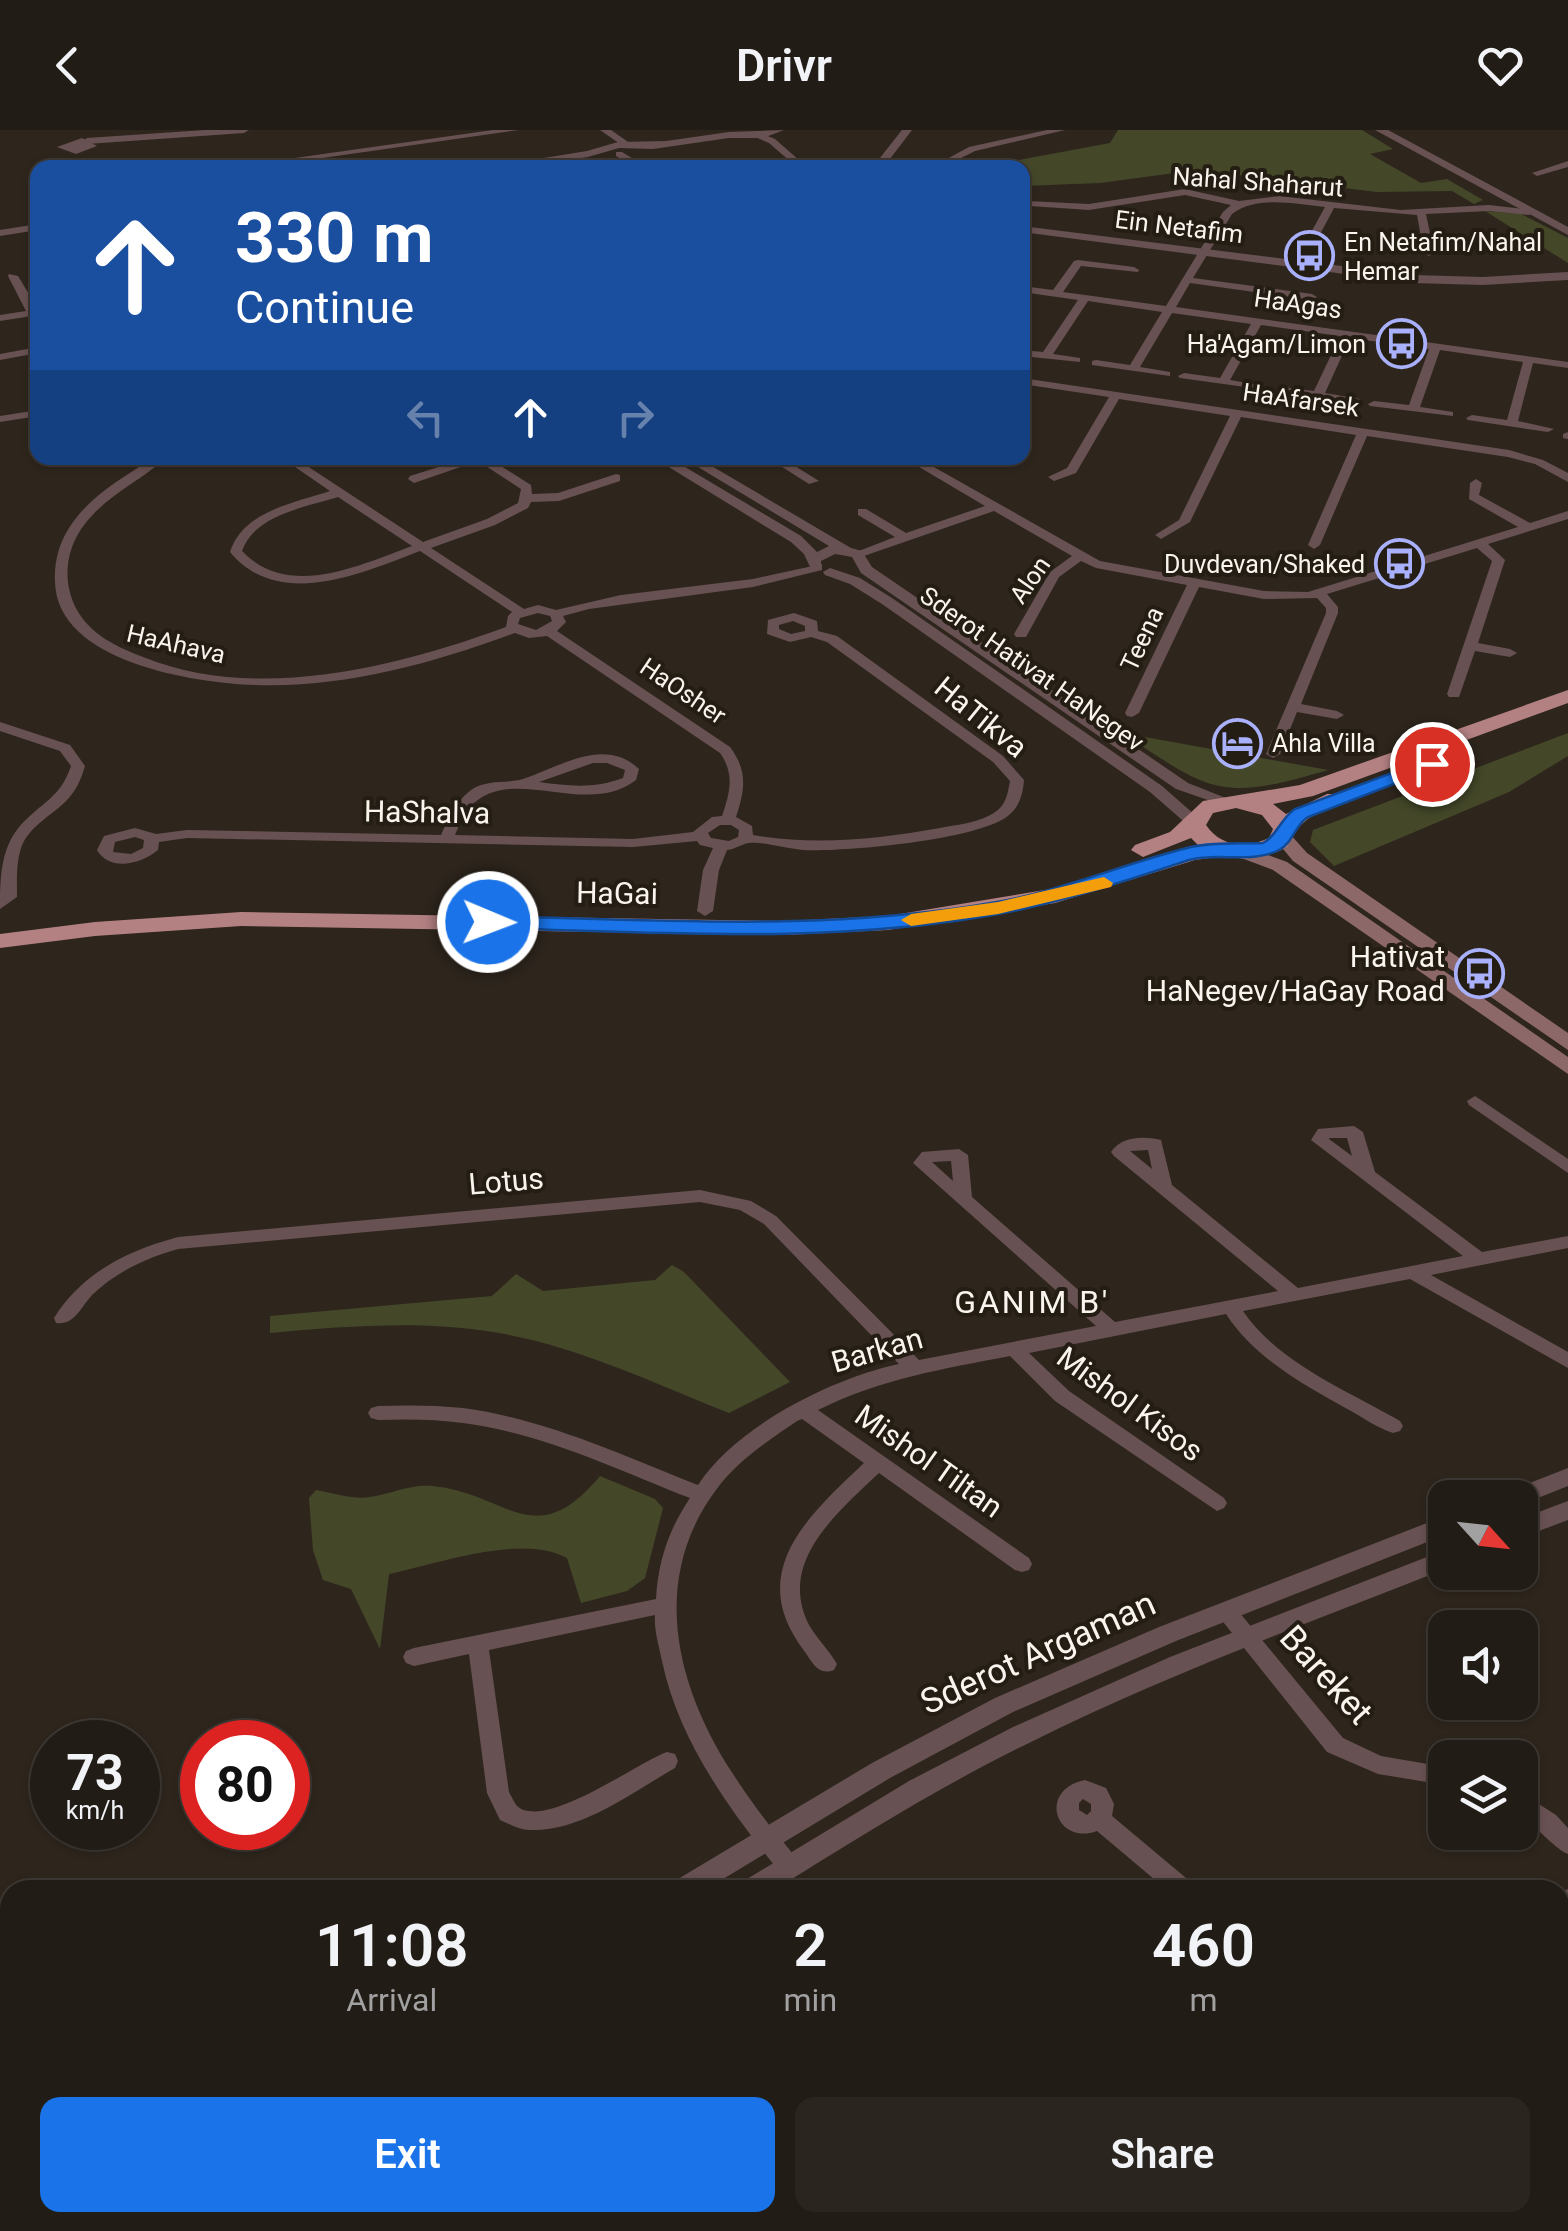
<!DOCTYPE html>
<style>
body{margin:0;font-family:Roboto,sans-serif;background:#2a251f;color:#f1f3f6;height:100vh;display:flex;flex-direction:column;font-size:38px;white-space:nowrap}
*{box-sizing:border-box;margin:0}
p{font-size:32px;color:#a2a1a1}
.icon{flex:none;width:55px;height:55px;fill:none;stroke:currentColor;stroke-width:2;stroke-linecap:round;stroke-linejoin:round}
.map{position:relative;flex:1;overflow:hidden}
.sheet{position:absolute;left:0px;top:1750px;width:1570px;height:352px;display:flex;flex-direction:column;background:#221c16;border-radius:30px 30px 0 0;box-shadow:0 2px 8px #0004,0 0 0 2px #3f3a35}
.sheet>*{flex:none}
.top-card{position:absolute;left:30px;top:30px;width:1000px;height:305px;border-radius:20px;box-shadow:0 2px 8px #0004,0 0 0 2px #3f3a35;background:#1a4fa0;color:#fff;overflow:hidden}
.needle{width:65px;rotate:117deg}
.tools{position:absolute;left:1428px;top:1350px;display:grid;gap:20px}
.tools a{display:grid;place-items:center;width:110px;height:110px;border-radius:20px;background:#221c16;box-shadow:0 2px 8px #0004,0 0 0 2px #3f3a35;font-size:50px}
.speed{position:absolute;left:30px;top:1590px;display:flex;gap:20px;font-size:50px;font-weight:700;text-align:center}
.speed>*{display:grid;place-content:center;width:130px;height:130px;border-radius:50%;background:#221c16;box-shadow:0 2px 8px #0004,0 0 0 2px #3f3a35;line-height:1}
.speed small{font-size:25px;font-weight:400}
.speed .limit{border:15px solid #d22;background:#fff;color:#111}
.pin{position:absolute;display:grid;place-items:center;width:85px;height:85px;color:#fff;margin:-42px;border:5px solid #fff;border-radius:50%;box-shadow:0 2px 10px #0007}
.me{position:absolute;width:110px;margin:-55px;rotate:91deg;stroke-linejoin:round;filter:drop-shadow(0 0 8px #0008)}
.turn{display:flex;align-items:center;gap:35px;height:210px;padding:0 40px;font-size:45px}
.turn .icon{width:130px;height:130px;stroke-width:2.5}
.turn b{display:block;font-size:70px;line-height:85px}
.lanes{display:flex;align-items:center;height:95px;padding:0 40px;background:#0003;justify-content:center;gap:50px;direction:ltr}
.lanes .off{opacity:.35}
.eta{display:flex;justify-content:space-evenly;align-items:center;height:170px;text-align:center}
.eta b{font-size:60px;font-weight:600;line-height:70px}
.cta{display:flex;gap:20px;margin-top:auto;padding:20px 40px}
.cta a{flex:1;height:115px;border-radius:20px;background:#1a73e8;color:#fff;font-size:40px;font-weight:600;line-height:115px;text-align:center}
.cta a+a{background:#2a251f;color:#f1f3f6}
header{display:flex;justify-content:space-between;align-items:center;height:130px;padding:0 40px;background:#221c16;font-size:45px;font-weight:600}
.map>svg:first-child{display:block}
.green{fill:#444829}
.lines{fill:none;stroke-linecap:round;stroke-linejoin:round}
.minor{fill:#685152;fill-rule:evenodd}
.tertiary{fill:#685152;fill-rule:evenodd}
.secondary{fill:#8c6869;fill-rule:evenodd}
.trunk{fill:#b48183;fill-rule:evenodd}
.route{fill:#1a73e8;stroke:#114b97;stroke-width:2.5}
.slow{fill:#f59e0b}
.labels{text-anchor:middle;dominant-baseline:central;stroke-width:8;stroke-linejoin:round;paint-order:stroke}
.far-street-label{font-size:25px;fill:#f9f4ed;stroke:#241d13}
.far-poi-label{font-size:25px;fill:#f9f4ed;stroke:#241d13;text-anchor:start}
.street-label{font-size:30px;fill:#f9f4ed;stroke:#241d13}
.poi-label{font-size:30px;fill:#f9f4ed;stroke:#241d13;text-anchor:end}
.neighbourhood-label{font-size:32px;letter-spacing:2.5px;fill:#f9f4ed;stroke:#241d13}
.near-street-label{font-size:35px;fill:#f9f4ed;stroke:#241d13}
</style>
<header><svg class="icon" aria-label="back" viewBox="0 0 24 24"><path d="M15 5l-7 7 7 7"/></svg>Drivr<svg class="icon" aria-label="heart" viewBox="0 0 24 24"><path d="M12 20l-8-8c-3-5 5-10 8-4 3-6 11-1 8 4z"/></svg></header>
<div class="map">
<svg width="1568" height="2101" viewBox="0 0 1568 2101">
<rect width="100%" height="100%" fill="#2e261d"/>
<g class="green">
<path d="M1118,0H1362L1393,19L1370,24L1421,53L1447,49L1483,70L1474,74L1452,61L1377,62L1197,40L1100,53L1023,56L1022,38L979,37L993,30L1008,32L1110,13Z"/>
<path d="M1485,81L1521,84L1568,108V133Z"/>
<path d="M1123,603L1328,640C1223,671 1212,664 1123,603Z"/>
<path d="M1568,603V626L1509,662L1334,736L1310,712L1313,700Z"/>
<path d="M672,1135L684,1142L790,1252L729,1283C666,1258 602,1228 536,1211C448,1188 359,1195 270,1203V1186L492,1166L516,1144L543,1161L655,1150Z"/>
<path d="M600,1346L655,1369L663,1378L645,1448L627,1461L581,1473L567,1428C523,1403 436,1434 389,1444L380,1519L351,1459L323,1450L313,1420L309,1368L316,1360C333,1363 354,1370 370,1367C392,1364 410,1354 432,1356C508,1363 534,1425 600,1346Z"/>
</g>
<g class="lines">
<g class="minor">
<path d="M205,0H249L244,3L87,14L82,11L87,8Z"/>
<path d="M493,0H519L252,38H223Z"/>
<path d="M600,0H611L631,14L623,16Z"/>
<path d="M1047,0H1065L975,21L953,32L945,30L969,17Z"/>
<path d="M758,2L775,9L808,38H798L769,13L755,7L753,5Z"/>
<path d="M616,22H622L648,38H636L616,26Z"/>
<path d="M1568,31V37L1537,46L1532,43Z"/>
<path d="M1185,59L1239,71L1279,66L1401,80L1489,75L1532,80L1534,82L1529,85L1489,81L1426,84L1434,123L1429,126L1424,123L1417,85L1334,78L1318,108L1313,111L1308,108L1325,77C1295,74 1257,65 1232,84L1193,148L1312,164L1317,167L1312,170L1190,153L1176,177L1568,232V238L1533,233L1518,291L1554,299L1548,302L1468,290L1466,288L1472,285L1507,290L1523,232L1440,220L1420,277L1453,282V286L1370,276L1368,274L1374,271L1409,275L1429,219L1350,208L1325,263L1360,269V273L1278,262V258L1282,257L1314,261L1340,206L1261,195L1230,250L1260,255V259L1180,248L1178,246L1184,243L1220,248L1251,194L1172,183L1140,237L1170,242V246L1092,235V231L1096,230L1130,235L1162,182L1088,171L1053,224L1080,228V232L1022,226V220L1043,222L1078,170L1022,162V156L1053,160L1074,131L1078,130L1134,137L1139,140L1138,142L1081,136L1063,162L1166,176L1223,82L1231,75L1185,65L1089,80L1030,76L1027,75V71L1089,74Z"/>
<path d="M38,94V100L0,106V100Z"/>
<path d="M9,144L18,146L38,179V185L0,191V185L26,181L8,146Z"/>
<path d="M38,217V223L0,230V224Z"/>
<path d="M1022,248L1509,320L1543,330L1568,343V352L1535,334L1508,327L1367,306L1320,415L1314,419L1308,415L1356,305L1241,287L1190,392L1161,409L1155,405L1179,390L1230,286L1119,269L1076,343L1054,351L1048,347L1067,338L1109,267L1022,254Z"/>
<path d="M38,280V286L0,292V286Z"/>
<path d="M1568,302V309L1563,308V304Z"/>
<path d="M153,328H166C138,353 109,363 84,395C65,420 62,453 77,480C91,505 117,517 143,527C256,573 397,537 506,497L508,486L512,482L420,421C362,443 279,481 230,422C243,381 294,373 330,361L282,328H295L423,412L487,389L518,373L521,359L478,331L414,353L408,349L410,346L467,328H488L531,355L532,364L558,363L616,344L620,345V351L559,371L531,372L528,378L495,395L431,418L524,479L538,475L556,480L621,465L753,449L822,434V440L753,457L589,479L563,486L566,492L557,501L730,617C748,641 745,660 736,687L752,696L753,705C816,716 878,709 940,698C959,694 983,693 999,679C1007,671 1008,661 1010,651L993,632L827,512L811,507L790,512L767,504L768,490L794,483L817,491L818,501L837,506L1003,626L1024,650C1023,663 1020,676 1009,685C981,710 843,722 803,720C789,719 760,711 749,713C741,714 736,719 727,720L719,740L713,781L705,786L697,781L703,740L713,718L700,715L697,711L633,717L187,708L159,712L158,720C141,734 110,742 97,720L104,706L135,698L156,704L187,700L441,705C449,687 455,672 471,660C487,649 506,654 523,649C560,637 604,606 639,639L636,650C586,689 511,632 470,677C463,684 459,696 455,705L633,709L693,702L712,687L722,686C730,663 735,644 720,623L547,506L529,508L515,503C431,534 344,558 255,555C194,553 57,532 55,452C54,432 59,412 71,395C91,365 124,347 153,328ZM338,367L412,416C360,435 289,470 242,421C254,385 306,377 338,367ZM538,483L550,486L552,491L536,500L518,494L520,488ZM793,491L805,496V501L791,504L779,499V495ZM593,633H607L625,640L623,648C594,659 569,656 539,652ZM720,695H731L739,700L738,707L729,711L711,708L708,703ZM135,707L144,710L143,718L131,724L113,722L115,712Z"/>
<path d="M768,328H782L819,351L809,354Z"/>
<path d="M904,328H918L1100,431L1264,461L1308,462L1518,397L1469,369L1470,353L1476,349L1482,353L1479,365L1530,393L1568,381V389L1488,414L1505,430L1478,513L1510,519L1517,523L1510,527L1475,521L1459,567H1449L1447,564L1492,431L1477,418L1327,464L1338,477V483L1301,574L1337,581L1344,585L1337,589L1297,582L1280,624L1273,628L1266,624L1326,483V478L1317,468L1264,469L1199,457L1139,583L1132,587L1127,586L1125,583L1187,455L1096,438L1081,431L1059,447L1026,507H1016L1014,504L1050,442L1072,426L994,381L861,427L851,424L895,407L858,385V379H866L906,403L985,376Z"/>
<path d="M0,592L70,615L85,636C81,650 76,661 66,671C50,687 29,696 21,718C16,734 17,750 17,767L0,779C0,751 0,719 20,696C41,672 60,669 71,636L60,621L0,601Z"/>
<path d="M1475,966L1568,1029V1043L1469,975L1467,971Z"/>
<path d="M1354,996L1363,1002L1375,1042L1482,1122L1568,1106V1118L1431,1145L1568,1222V1238L1410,1149L1243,1181C1278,1233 1348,1261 1400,1291L1403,1296L1400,1301L1393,1303C1378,1298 1365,1289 1351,1281C1305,1255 1255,1229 1226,1184L1029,1223L1069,1261L1224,1368L1227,1373L1224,1378L1217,1381L1055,1271L1010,1226C942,1239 881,1249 818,1280L1029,1428L1032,1434L1029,1440L1022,1442L1015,1440L879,1343C837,1383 777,1432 809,1495C817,1509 829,1520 837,1534L834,1540C818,1546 813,1533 805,1522C744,1443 807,1387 864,1333L802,1289L797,1291C768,1311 737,1331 716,1360C649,1450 676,1557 733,1644C746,1664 759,1682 773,1700C783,1712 794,1723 800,1737L797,1744L789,1747L781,1744C730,1680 679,1612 662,1531C659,1516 654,1501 655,1485L489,1520L509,1662C510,1664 516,1675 517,1676C545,1701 638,1632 667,1622L675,1624L678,1631L675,1638C633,1662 581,1702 530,1700C519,1700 510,1694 500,1690L487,1663L469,1524L414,1536L406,1533L403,1527L406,1521L414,1518L656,1469C658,1431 669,1399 690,1368C616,1339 542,1303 463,1293C435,1289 406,1289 378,1290L371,1288L368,1283L371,1278L378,1276C407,1275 435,1275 463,1278C545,1289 622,1325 698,1355C736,1296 833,1248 899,1234L764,1094L740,1080L700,1072L178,1119C146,1128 116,1142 92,1165C81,1177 74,1196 56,1193L54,1188C83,1142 127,1121 178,1107L700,1060L751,1071L776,1086L919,1230L1096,1196L913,1033L922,1022L959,1019L968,1025L972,1067L1115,1192L1278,1161L1114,1026L1111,1022C1122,1006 1143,1006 1161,1010L1172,1055L1298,1158L1463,1126L1311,1010L1318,999ZM1329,1008H1347L1352,1026L1329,1009ZM1148,1020L1152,1039L1130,1021ZM951,1031L953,1051L932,1032Z"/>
<path d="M1227,1474L1234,1476L1343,1608L1381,1626L1445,1637V1655L1378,1644L1327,1622L1220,1488L1217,1482L1220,1476Z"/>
<path d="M1085,1650L1106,1658L1114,1674L1112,1686L1192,1753L1196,1760H1167L1097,1701C1056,1716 1037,1660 1085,1650ZM1083,1669L1091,1674V1681L1087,1685L1079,1680V1673Z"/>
<path d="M1520,1662L1556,1685L1568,1698V1724C1555,1719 1535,1695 1520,1685Z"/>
<path d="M1568,1759V1780L1560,1783V1762Z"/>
<path d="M1568,1922V1946L1560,1949V1925Z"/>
<path d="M794,2092H824L828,2101H798Z"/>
<path d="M1090,2092H1130L1126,2101H1086Z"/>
<path d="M1391,2092H1426L1422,2101H1387Z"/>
</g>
<g class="tertiary">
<path d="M784,0L763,8H729L653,19L619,18L588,27L514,38H482L587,21L618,12L666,11L729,2Z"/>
<path d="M902,0H912L883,38H872Z"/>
<path d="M1375,0H1388L1568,97V105Z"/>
<path d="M82,8L97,16L76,24L57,17Z"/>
<path d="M1022,96L1413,145L1483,147L1568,142V150L1483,155L1413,153L1022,102Z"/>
<path d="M654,328H670L801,406L817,422L829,416L683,328H698L851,418L862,421L872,437L1188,653L1236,672L1228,677L1176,659L861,443L852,427L835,424L821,431V439H811L804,424L791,412Z"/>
<path d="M830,438L860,448L892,468L1162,656L1203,692L1195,697L1189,696L1150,662L882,474L850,454L825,445L823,442Z"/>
<path d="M1568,1338V1356L1520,1375V1368H1504L1507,1362Z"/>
<path d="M1568,1371V1390L1520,1408V1389Z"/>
<path d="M1445,1386V1405L1176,1511L1013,1582L890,1648L705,1760H669L673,1752L872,1633L995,1568L1159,1497Z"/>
<path d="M1445,1420V1439C1306,1494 1165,1545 1031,1612C942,1655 858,1708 774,1760H738L742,1752L909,1651L1013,1597L1170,1527Z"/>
<path d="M119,2092H158L154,2101H115Z"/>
<path d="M194,2092H234L230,2101H190Z"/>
<path d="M393,2092H425L429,2101H397Z"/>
</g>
<g class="secondary">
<path d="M1283,702L1290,704L1307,723L1568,903V920L1293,731L1274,708Z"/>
<path d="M1243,716L1287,732L1568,927V944L1273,740L1236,726L1233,722Z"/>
</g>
<path class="trunk" d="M1568,560V573L1313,666L1273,674L1286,684L1327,664H1343L1346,669L1309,688L1296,699L1287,717L1277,722L1245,729L1224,726L1195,730L1055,773L888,800L784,805L241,796L95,806L0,818V804L95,792L241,782L784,791L888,786L1051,759L1198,715L1191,708L1143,727L1131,720L1135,715L1170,702L1203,671L1300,655ZM1236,678L1262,685L1273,699L1269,708C1246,719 1221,717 1206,695L1213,683Z"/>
</g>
<path class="route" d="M1432,628L1441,634L1438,637L1308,687C1294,696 1293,713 1279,720C1252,734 1217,722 1189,730C1125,751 1063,772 998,784C830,815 657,802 488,798L477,792L488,786C657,790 829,802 997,772C1064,760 1123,734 1187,718C1211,712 1239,714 1263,713C1277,706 1280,689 1295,679Z"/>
<path class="slow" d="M1104,747L1113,753L1111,757L998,784L911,796L901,790L911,784L998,772Z"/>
<defs>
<symbol id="bus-ring" viewBox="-11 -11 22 22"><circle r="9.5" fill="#241d13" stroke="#a9b0fc" stroke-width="1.5"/><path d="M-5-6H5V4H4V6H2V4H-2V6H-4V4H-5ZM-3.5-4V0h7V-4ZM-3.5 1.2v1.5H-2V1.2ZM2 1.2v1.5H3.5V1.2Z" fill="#a9b0fc"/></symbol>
<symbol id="hotel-ring" viewBox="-11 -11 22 22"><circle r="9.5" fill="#241d13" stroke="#a9b0fc" stroke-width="1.5"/><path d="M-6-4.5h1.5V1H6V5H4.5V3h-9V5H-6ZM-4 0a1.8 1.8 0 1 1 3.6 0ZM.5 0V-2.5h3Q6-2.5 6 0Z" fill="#a9b0fc"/></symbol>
</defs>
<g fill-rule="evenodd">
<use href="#bus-ring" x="1282" y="98" width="55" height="55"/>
<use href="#bus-ring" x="1374" y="186" width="55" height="55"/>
<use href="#bus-ring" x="1372" y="406" width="55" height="55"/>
<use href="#hotel-ring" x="1210" y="586" width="55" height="55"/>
<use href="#bus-ring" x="1452" y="816" width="55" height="55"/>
</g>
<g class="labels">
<g class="far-street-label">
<text transform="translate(1258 52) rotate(4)">Nahal Shaharut</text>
<text transform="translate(1179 97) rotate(7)">Ein Netafim</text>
<text transform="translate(1298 174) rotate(8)">HaAgas</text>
<text transform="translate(1301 270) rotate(8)">HaAfarsek</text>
<text transform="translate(1030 450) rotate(-55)">Alon</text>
<text transform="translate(1142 509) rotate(-65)">Teena</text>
<text transform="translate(176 514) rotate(13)">HaAhava</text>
<text transform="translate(1032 539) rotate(35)">Sderot Hativat HaNegev</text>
<text transform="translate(683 561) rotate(34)">HaOsher</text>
</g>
<g class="far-poi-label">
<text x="1344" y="112">En Netafim/Nahal<tspan x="1344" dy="29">Hemar</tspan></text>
<text x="1366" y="214" text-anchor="end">Ha'Agam/Limon</text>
<text x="1365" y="434" text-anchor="end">Duvdevan/Shaked</text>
<text x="1272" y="613">Ahla Villa</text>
</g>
<g class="street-label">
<text transform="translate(981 587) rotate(39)">HaTikva</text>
<text transform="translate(427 682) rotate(1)">HaShalva</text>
<text transform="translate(617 763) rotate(1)">HaGai</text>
<text transform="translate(506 1051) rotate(-5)">Lotus</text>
<text transform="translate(877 1220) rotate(-16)">Barkan</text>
<text transform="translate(1130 1274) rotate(36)">Mishol Kisos</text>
<text transform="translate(929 1331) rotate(35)">Mishol Tiltan</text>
</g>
<g class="poi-label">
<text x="1445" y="826">Hativat<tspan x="1445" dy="34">HaNegev/HaGay Road</tspan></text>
</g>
<g class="neighbourhood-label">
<text x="1032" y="1172">GANIM B'</text>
</g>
<g class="near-street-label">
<text transform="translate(1038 1523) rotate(-24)">Sderot Argaman</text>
<text transform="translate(1326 1545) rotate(48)">Bareket</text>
</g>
</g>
</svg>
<div class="tools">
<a><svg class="needle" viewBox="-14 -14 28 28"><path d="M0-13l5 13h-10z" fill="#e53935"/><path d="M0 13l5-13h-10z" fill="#a2a1a1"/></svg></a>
<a><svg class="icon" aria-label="sound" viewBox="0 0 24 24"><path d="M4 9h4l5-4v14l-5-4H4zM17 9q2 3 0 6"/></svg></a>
<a><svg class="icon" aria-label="layers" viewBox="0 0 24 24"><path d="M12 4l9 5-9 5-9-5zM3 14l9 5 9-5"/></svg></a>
</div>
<div class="speed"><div>73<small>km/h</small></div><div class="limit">80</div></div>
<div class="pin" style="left:1432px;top:634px;background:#d93025"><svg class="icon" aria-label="arrive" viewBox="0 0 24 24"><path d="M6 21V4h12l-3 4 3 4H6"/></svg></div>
<svg class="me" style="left:488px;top:792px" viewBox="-20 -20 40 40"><circle r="17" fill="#1a73e8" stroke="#fff" stroke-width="3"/><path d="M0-11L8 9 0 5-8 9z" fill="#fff"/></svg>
<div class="top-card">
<div class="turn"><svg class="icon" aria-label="ahead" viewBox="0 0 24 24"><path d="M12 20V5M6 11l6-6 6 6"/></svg><div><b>330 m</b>Continue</div></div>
<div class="lanes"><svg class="icon off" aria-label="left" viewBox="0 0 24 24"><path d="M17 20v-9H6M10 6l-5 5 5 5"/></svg><svg class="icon" aria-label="ahead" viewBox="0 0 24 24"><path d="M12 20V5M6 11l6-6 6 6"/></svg><svg class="icon off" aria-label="right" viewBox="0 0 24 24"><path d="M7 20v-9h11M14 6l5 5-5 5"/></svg></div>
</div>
<section class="sheet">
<div class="eta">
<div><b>11:08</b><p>Arrival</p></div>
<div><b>2</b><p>min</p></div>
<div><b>460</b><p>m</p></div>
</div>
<div class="cta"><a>Exit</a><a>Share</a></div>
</section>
</div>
